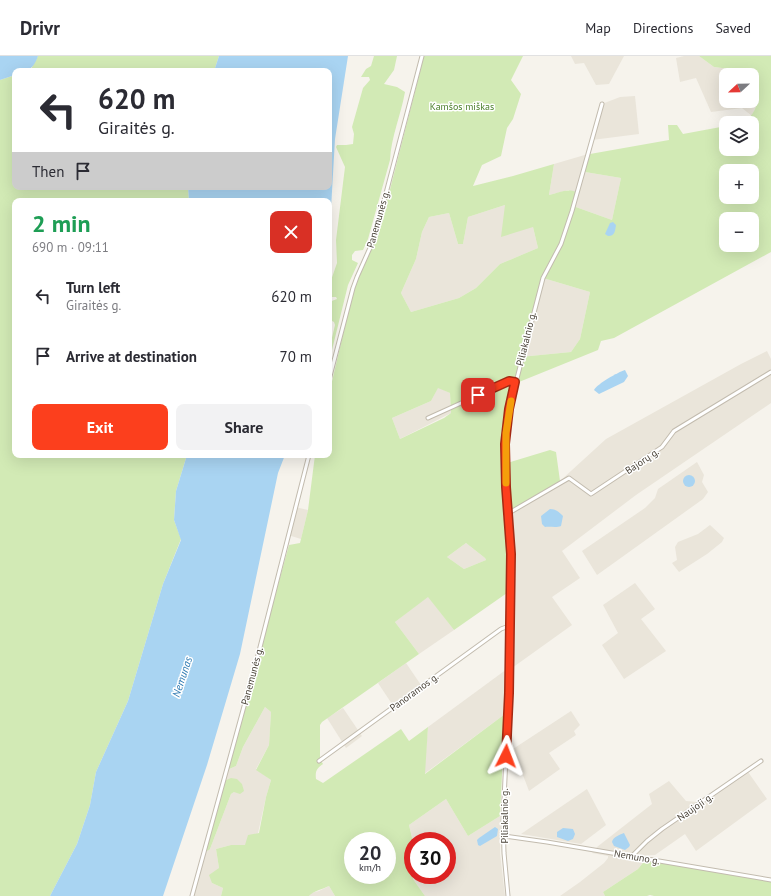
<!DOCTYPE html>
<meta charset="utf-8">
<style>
body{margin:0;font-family:"PT Sans",sans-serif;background:#f2f2f3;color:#2b2b33;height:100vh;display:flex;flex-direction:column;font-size:15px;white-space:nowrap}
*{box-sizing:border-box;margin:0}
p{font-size:13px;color:#7c7c81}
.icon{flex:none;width:22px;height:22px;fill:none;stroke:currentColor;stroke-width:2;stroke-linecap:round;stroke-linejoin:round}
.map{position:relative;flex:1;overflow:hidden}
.panel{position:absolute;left:12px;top:142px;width:320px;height:260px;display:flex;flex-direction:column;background:#fff;border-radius:8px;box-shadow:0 4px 16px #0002}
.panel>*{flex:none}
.guide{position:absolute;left:12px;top:12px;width:320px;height:122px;border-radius:8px;box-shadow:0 4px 16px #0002;background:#fff;color:#2b2b33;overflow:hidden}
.needle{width:26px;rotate:248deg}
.controls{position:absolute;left:719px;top:12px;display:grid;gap:8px}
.controls a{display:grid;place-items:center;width:40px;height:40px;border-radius:8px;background:#fff;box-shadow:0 4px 16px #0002;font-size:20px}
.speed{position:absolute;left:344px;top:776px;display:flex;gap:8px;font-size:20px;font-weight:700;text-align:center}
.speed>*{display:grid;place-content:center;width:52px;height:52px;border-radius:50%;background:#fff;box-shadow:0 4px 16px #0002;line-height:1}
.speed small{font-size:10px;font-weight:400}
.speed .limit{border:6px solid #d22;background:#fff;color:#111}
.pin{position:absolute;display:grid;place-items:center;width:34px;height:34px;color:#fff;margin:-17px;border-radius:8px;box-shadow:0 2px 6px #0006}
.me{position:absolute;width:44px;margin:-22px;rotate:3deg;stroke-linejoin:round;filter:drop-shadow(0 0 3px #0008)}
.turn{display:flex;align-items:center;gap:14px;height:84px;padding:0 20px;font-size:18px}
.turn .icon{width:52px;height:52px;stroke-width:2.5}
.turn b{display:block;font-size:28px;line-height:34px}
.then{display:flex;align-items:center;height:38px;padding:0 20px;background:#0003;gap:8px;font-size:15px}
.round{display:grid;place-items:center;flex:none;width:42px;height:42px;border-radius:8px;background:#f2f2f3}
.headline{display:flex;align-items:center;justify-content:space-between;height:68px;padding:0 20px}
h1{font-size:24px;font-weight:700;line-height:30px;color:#1e9e55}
.cta{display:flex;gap:8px;margin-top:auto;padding:8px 20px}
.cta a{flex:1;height:46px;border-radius:8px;background:#fc3f1d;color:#fff;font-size:16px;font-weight:700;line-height:46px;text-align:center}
.cta a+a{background:#f2f2f3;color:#2b2b33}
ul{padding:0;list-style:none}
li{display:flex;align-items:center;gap:12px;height:60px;padding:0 20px}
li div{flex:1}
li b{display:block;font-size:15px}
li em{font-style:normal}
header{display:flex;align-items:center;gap:24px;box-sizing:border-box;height:56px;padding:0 20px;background:#fff;border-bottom:1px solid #e1e1e2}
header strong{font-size:19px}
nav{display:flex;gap:22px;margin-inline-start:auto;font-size:14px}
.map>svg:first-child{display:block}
.residential{fill:#eae5da}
.green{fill:#d2eab5;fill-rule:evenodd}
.water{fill:#a9d4f2}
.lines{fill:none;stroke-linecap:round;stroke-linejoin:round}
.minor-casing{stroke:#c2bbae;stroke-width:5}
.minor{stroke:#fff;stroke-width:3}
.route-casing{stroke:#a42913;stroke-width:10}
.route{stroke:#fc3f1d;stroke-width:7}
.slow{stroke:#f59e0b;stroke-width:7}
.labels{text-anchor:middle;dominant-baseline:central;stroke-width:3;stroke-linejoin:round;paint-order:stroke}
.park-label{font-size:10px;fill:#4a7f2a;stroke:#fff}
.street-label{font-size:10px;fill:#4b4439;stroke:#fff}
.water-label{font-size:11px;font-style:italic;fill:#2e7ab2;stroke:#fff}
</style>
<header>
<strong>Drivr</strong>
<nav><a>Map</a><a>Directions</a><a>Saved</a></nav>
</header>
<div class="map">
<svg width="771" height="840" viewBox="0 0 771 840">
<rect width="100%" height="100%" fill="#f6f3ec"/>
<g class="residential">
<path d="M571,0H624L609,28L596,29L584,7L575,8Z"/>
<path d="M684,0H699L714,11L730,13L737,19H726V45H752V33L756,37L758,45L752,60L742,52L711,56L696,22L680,26L676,2Z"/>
<path d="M635,40L639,78L592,84L602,48L620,41Z"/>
<path d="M588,98H590L585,116L621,122L612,164L573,150L569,134L549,139L554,108Z"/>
<path d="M505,149L533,171L538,192L500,208L476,232L459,242L411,256L401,237L416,203L422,176L429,161L449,157L458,188H463L468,161Z"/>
<path d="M543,222L590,236L580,283L571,296L520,301Z"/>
<path d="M767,295L771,303V347L636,439L562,495L580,522L552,541L572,569L512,612L515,529L512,453L560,425L606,383L741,308Z"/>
<path d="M438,331L450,337L451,357L400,383L392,362L431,345Z"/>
<path d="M697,406L704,419L702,426L708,436L703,443L597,519L582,495L645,452L655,442L658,433Z"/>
<path d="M295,451L308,454L301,483L288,479Z"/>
<path d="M710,469L724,482L722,486L707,498L679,516L672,507L677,504L675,491L678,486L698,478Z"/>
<path d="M466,487L485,502L486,504L464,513L447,501Z"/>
<path d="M635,527L655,553L641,563L666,595L624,623L602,589L618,577L603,549Z"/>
<path d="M428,540L454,574L419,598L395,566Z"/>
<path d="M406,607L423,632L396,654L378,627Z"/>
<path d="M507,613L505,658L424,718L428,671Z"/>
<path d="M265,651L271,656L269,689L256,713L271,724L266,741L258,777L246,789H231L216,793L219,812L212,827L223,832L221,840H192L204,793H210L231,738L234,736L224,725L227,714L236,710L243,691Z"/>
<path d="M343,652L362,680L346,692L327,662Z"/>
<path d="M571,655L580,669L574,675L576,679L549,697L560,713L529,735L513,693Z"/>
<path d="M746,713L767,743L696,795L685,778L655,799L634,800L646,803L638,813L603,836L605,840H560L580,826L604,807L608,802V800L592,797L597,791L652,748L649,738L669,725L686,745L697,746Z"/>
<path d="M587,733L606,769L581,788L521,778Z"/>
<path d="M446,743L468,780L500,760V797L505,840H425L413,823V819H447V785L413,786L409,769Z"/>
<path d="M329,830L335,840H309L311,837L319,835Z"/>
</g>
<g class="green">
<path d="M38,0H219L214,15H27L31,13Z"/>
<path d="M374,0H397L394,14L384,28L397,31L405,36C401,59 391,81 390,104L368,183L363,194L355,195L352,199V204L358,207L348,229L332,294L330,295V290L335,269L334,266L332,265L330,267L331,273L329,280V246L337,243L336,241H332L329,239V230L337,207L336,184L345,111L336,91L337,89H346L353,88L354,78L352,71L363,32L370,24L369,21H361L366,13L371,10Z"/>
<path d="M424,0H523L511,24L521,38L513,63L507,72L501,100L482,109L473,130L513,120L554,108L549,139C558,137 567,132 576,136L573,150L612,164L621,122L585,116L590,98L669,84L668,69H677L683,78L726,70V93H752V67H742C754,62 763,42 752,33V19H737L730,13L714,11L699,0H771V196L614,282L601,285L598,294L519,326C509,355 506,377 507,407L550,394L556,396L560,425L503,459L506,471L507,537L454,574L428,541L395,566L419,598L322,666L320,669V703L323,708C317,712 315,715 316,723L323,727L401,673L409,685L428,671L425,718L505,658L500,760L468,780L446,743L409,769L413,786V823L425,840H335L329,830C323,833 313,835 309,840H221L223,832L212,827L209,819L219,812L216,793L231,789H245L248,779L259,777L266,741L271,724L256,714L269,689L271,656L265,651L243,691L236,710L227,714L289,489L300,487L308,454L315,399H329V338L353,236L383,161ZM726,115H752V141H726ZM505,149L501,181L533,171L538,192L500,208L476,232L459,242L411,256L401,237L416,203L422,176L429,161L449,157L458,188H463L468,161ZM726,163H752V189H726ZM543,222L590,236L580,283L571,296L520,301ZM438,332L450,337L451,357L444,362L400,383L392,362L431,345ZM466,487L485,502L486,504L464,513L447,501ZM353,785H387V819H353Z"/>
<path d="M15,19V131H188L189,145H15V399H187L176,435L174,464L181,483L163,528L128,645L96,716L90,749L77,788L50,840H0V24Z"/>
<path d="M231,722L237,723L242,728L244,735L240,738L234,736L231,738L210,793L207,795L204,793L212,773L224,725Z"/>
<path d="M646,803L771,824V840H654L650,839L647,840H605L603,836L638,813Z"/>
</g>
<g class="water">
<path d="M0,0H38C33,14 28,15 15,15V19L0,24Z"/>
<path d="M219,0H348L335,83L329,188V145H189L188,131H329V15H214Z"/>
<path d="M613,166L616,169C615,175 615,180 608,180L605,178L610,167Z"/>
<path d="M625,314L628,320L624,326L599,338L594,334C597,328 618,316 625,314Z"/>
<path d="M187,399H285L278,417L240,598L207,709L163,840H50L77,788L90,749L96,716L128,645L163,528L181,484L174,464L176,435Z"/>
<circle cx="689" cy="425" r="6"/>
<path d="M550,453C556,453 559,456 563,460L561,470C556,472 550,470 545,471L542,468L541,460Z"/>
<path d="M495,771L498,773L497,780L480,790L478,789L477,784L479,782Z"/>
<path d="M563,772L573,773L575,778L573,783L568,785L557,781V776Z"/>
<path d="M624,777L630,789L629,791L625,794L614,790L612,786C613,781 619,779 624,777Z"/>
</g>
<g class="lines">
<defs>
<g id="minor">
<path d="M329,324L353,232L357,221L374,183L422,0"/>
<path d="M428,362L503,328L513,325H515"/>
<path d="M509,457L569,422L591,438L662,391L674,375L771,316"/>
<path d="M319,705L501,573L509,570"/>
<path d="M504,780L547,786L771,824"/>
<path d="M632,800L647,785L662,773L761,705"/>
<path d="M192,840L257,603L309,399"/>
<path d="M508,840L504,797L503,765L509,637L511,497L506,431L505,377L509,353L543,222L561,188L572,155L602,48"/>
</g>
</defs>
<use href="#minor" class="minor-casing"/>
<use href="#minor" class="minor"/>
</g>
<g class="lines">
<defs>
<path id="route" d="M478,339L509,325L515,326L509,353L505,388L506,431L511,498L509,637L506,700"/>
</defs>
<use href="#route" class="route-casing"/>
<use href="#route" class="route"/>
<path class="slow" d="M506,427V377L511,345"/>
</g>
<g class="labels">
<g class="park-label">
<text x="462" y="50">Kamšos miškas</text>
</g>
<g class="street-label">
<text transform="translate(378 163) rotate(-74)">Panemunės g.</text>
<text transform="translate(526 283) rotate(-76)">Piliakalnio g.</text>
<text transform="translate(642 405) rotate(-34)">Bajorų g.</text>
<text transform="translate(252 620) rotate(-75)">Panemunės g.</text>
<text transform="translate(414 636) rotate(-36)">Panoramos g.</text>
<text transform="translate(695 751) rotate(-35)">Naujoji g.</text>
<text transform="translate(504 760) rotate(-90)">Piliakalnio g.</text>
<text transform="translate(637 801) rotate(10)">Nemuno g.</text>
</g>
<g class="water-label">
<text transform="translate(182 621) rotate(-72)">Nemunas</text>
</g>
</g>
</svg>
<div class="controls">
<a><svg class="needle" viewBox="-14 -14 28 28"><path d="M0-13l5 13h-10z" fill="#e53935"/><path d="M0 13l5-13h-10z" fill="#7c7c81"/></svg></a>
<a><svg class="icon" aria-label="layers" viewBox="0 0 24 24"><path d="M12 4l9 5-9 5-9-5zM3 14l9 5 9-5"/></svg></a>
<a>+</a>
<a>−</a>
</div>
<div class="speed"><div>20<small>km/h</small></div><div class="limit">30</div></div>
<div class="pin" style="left:478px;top:339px;background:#d93025"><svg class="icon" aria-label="arrive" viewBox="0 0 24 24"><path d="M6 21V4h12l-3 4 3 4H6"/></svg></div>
<svg class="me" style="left:506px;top:700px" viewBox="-20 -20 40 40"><path d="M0-17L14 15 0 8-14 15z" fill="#fc3f1d" stroke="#fff" stroke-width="4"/></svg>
<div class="guide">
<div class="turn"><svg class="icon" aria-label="left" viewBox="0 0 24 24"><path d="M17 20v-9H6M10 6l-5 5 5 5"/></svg><div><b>620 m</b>Giraitės g.</div></div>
<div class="then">Then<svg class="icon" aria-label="arrive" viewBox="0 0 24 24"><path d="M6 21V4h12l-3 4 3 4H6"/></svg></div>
</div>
<section class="panel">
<div class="headline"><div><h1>2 min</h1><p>690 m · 09:11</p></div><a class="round" style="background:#d93025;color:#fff"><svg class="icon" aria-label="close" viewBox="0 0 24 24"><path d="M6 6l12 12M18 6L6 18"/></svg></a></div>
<ul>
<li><svg class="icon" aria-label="left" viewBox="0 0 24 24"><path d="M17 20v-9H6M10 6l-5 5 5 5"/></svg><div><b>Turn left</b><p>Giraitės g.</p></div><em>620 m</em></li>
<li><svg class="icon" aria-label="arrive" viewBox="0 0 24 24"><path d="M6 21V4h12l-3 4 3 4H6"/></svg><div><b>Arrive at destination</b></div><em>70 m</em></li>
</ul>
<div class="cta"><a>Exit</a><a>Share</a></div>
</section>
</div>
